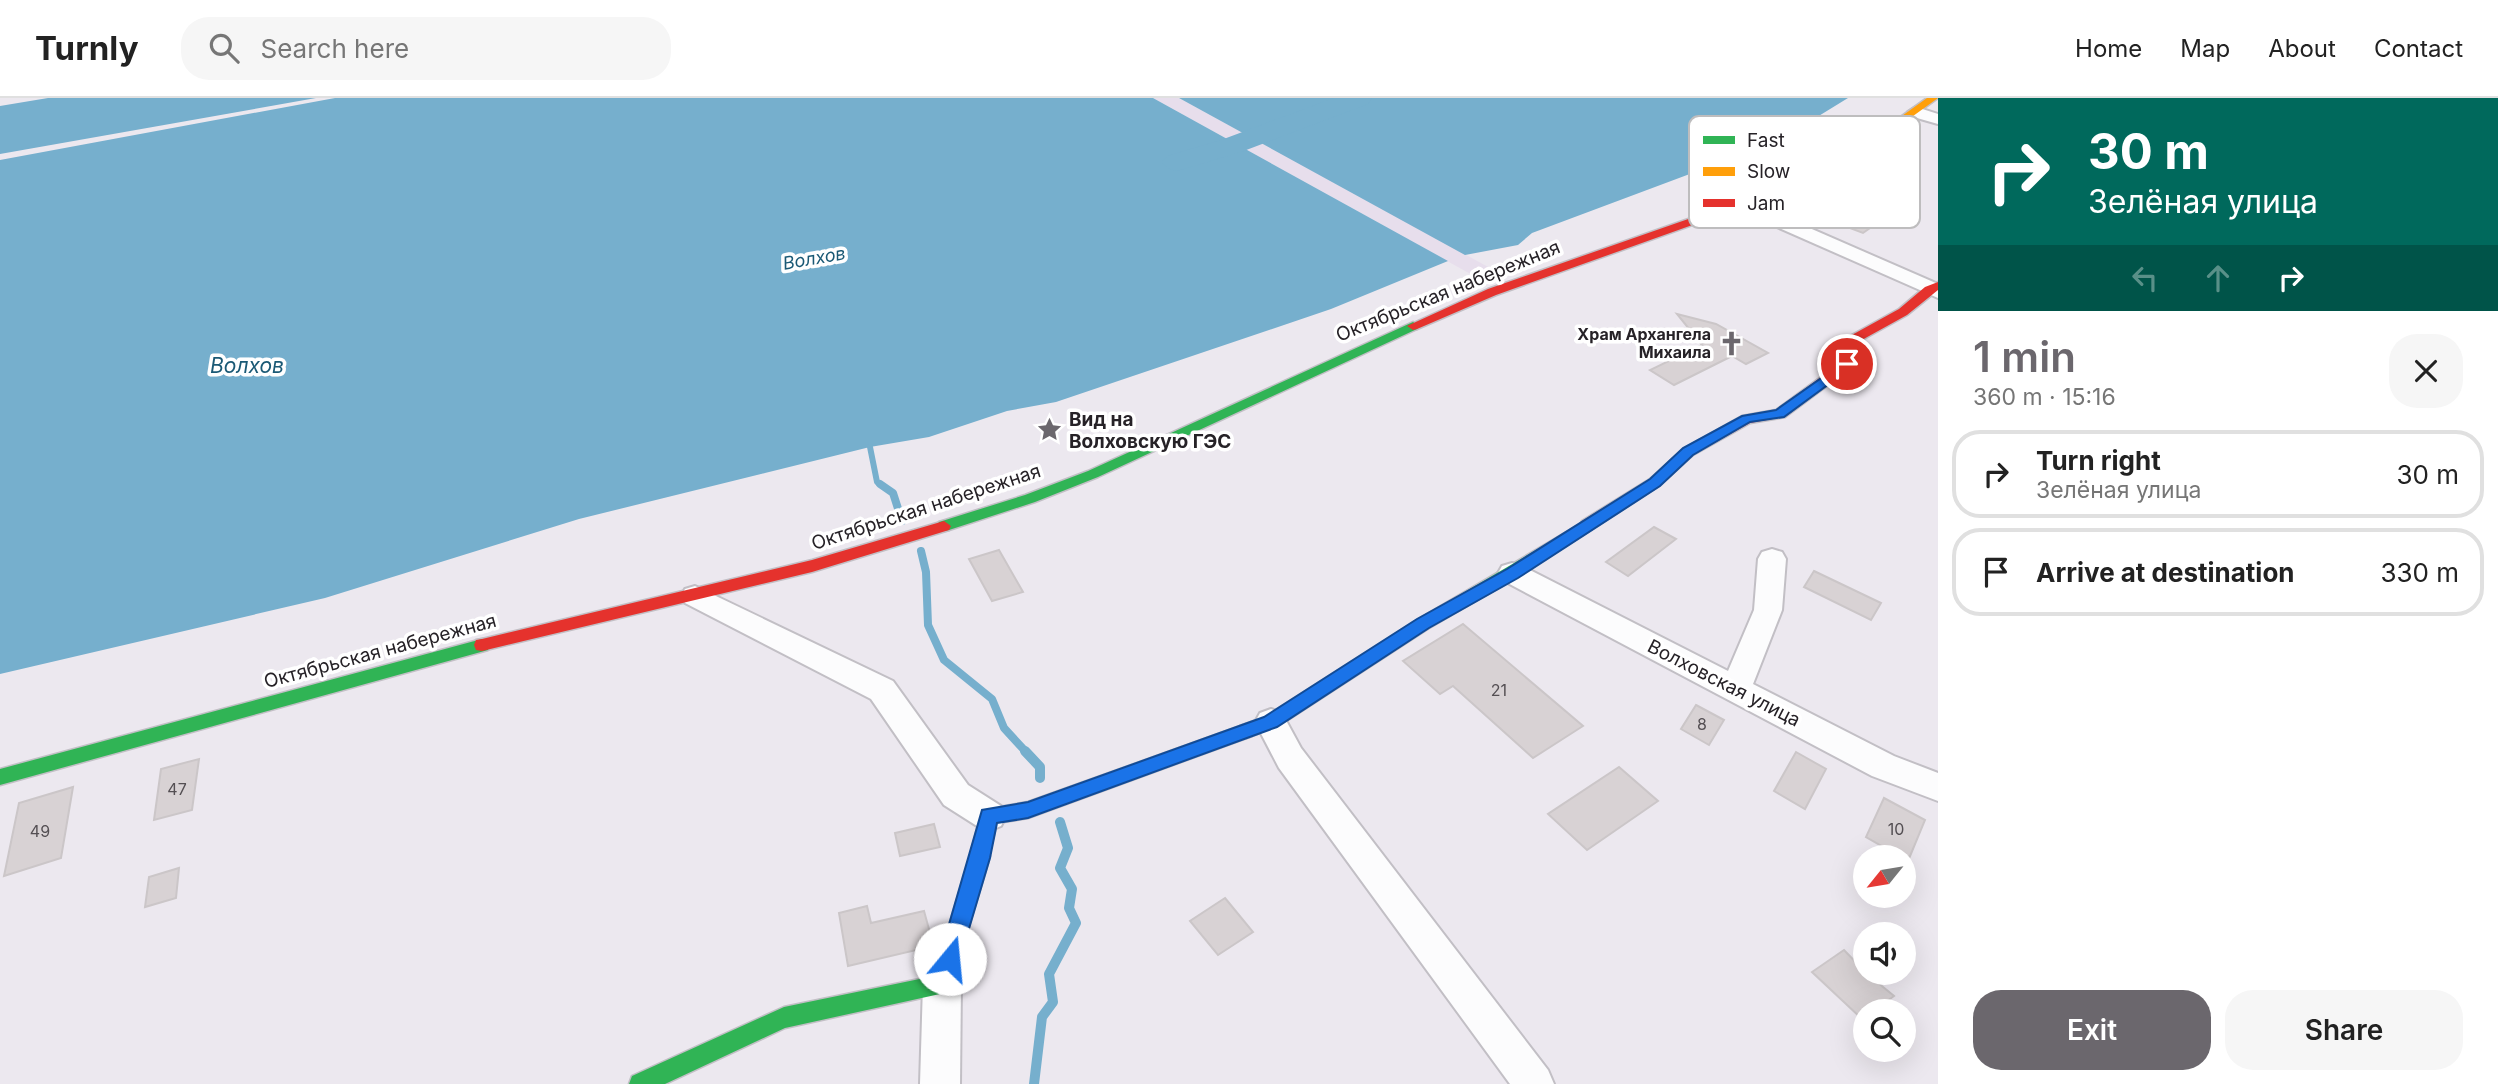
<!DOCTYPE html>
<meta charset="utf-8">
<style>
body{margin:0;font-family:Inter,sans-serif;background:#f6f6f6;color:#222;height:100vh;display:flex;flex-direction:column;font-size:26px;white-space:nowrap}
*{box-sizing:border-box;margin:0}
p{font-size:23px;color:#767676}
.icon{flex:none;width:38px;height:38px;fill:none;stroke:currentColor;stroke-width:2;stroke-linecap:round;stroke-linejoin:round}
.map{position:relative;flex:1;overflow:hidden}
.details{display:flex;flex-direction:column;background:#fff;width:560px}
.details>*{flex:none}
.top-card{background:#00695c;color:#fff;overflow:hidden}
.needle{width:46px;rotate:240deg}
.buttons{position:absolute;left:1853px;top:747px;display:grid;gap:14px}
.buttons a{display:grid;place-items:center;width:63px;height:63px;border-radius:50%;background:#fff;box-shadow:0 7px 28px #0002;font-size:35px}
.pin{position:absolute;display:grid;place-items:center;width:60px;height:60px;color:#fff;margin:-30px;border:4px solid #fff;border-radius:50%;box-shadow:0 2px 7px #0007}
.me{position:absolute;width:77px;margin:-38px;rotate:17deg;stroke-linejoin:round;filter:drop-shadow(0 0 5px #0008)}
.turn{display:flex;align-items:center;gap:24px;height:147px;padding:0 35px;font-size:32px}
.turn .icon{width:91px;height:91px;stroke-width:2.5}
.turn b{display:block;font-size:49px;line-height:60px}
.lanes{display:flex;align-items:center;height:66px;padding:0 35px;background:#0003;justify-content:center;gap:35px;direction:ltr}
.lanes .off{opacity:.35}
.round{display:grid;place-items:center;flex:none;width:74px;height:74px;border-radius:28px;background:#f6f6f6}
.overview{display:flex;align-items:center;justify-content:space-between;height:119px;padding:0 35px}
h1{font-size:42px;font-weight:600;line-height:52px;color:#6b676d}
.cta{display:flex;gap:14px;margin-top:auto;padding:14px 35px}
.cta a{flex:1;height:80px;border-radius:28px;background:#6b676d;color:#fff;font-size:28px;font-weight:600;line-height:80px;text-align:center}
.cta a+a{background:#f6f6f6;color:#222}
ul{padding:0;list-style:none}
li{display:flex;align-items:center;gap:21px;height:88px;margin:0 14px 10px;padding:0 21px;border:4px solid #e0e0e0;border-radius:28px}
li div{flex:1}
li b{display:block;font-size:26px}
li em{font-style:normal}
header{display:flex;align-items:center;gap:42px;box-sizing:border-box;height:98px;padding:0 35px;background:#fff;border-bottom:2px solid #e0e0e0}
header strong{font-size:33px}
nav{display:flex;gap:38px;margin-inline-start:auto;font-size:24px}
.search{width:490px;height:63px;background:#f6f6f6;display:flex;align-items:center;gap:18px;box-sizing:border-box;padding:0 24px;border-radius:28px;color:#767676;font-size:26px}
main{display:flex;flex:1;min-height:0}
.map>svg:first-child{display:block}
.built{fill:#e7deec}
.water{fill:#76afcd}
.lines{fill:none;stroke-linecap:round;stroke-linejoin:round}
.stream-far2{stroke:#76afcd;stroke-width:6}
.stream-far1{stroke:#76afcd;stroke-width:8}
.stream{stroke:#76afcd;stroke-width:10}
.river{fill:#76afcd;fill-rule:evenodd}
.building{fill:#d8d2d4;stroke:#cbc6c8;stroke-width:2}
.street-casing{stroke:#c2bfc5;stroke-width:4}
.fast-casing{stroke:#c2bfc5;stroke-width:3}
.slow-casing{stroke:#c2bfc5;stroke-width:3}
.jam-casing{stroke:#c2bfc5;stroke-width:3}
.street{fill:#fcfcfd;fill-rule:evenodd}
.fast{fill:#30b455;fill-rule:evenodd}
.slow{fill:#ff9f0a;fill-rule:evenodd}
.jam{fill:#e5322d;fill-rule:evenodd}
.route{fill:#1a73e8;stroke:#114b97;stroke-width:2}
.labels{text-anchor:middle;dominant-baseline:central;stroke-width:7;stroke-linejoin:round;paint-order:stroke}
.far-poi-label{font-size:16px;font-weight:bold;fill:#262227;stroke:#fff;text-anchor:end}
.number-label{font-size:16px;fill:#544f53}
.far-water-label{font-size:18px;font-style:italic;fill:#1a5975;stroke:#fff}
.street-label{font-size:19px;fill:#262227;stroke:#fff}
.poi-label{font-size:19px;font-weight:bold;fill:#262227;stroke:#fff;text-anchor:start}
.water-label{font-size:21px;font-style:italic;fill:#1a5975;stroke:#fff}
.key{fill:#fff;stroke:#bebdbe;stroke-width:2}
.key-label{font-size:19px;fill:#262227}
</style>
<header>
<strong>Turnly</strong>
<div class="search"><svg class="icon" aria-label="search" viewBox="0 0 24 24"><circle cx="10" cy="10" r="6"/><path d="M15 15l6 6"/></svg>Search here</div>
<nav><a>Home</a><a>Map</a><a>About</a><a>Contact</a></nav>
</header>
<main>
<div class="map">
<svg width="1938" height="986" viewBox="0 0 1938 986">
<rect width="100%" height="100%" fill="#ece8ef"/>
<path class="built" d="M1153,0H1179L1501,176L1485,184Z"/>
<g class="water">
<path d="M48,0H316L0,56V8Z"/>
<path d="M335,0H1153L1448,163L1331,211L1056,304L1007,313L929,339L870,349L579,421L325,500L0,576V62Z"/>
<path d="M1179,0H1848L1778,43L1532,135L1518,147L1465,157Z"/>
</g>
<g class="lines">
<path class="stream-far2" d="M870,349L877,384L883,388"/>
<g class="stream-far1">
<path d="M880,386L893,395L902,423"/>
<path d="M921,453L926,474L928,527L944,562L992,601L1004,630L1027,655"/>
</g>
<g class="stream">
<path d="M1025,653L1040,669V680"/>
<path d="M1034,986L1042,919L1053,904L1049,876L1076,825L1069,810L1072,791L1060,770L1068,750L1060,724"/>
</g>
<path class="river" d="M1334,0H1372L1368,6L1241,54L1177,73L1167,70L1162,64L1167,58L1221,42Z"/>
</g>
<g class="building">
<path d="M1828,100L1883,121L1863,135L1807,114Z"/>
<path d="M1677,216L1716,226L1768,255L1746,266L1732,258L1674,287L1650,272L1702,247Z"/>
<path d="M1654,429L1676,441L1628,478L1606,464Z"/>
<path d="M999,452L1023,494L992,503L969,461Z"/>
<path d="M1814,473L1881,505L1871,522L1804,489Z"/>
<path d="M1463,526L1583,628L1533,660L1453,588L1440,596L1403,563Z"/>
<path d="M1696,607L1724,622L1709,647L1681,631Z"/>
<path d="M1796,654L1826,671L1805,711L1774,693Z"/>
<path d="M199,661L192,712L154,722L161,671Z"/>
<path d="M1619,669L1658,703L1587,752L1548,716Z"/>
<path d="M73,689L61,760L4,778L19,705Z"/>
<path d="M1884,700L1925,722L1908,763L1866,739Z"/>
<path d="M934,726L940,749L900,758L895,735Z"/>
<path d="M179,770L176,800L145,809L149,779Z"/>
<path d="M1225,800L1253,834L1218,857L1190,823Z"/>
<path d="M867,808L871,825L924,813L930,835L925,850L848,868L839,815Z"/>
<path d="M1844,852L1866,875L1894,898L1872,914H1866V919L1862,921L1812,874Z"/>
</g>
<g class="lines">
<defs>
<g id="street">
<path d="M1916,9L1938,16V26L1910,18L1908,14Z"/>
<path d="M1743,101L1938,186V200L1736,111L1734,107L1736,103Z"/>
<path d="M1772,451L1782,454L1786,461L1782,512L1753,586L1894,658L1938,675V703L1872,678L1502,482L1498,475L1502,468L1512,465L1522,468L1728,573L1754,512L1758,461L1762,454Z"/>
<path d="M695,488L893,583L968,687L1001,708L1006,718L1001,728L989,733L977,728L944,707L871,601L685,505L681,498L685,491Z"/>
<path d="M1271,611L1282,615L1301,650L1548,972L1554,986H1510L1279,670L1255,624L1260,615Z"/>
<path d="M942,869L955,874L961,887L960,986H920L923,887L929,874Z"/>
</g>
<g id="fast">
<path d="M1413,224L1419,228L1417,231L1098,379L1035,404L949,432L944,433L937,428L939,424L1025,397L1088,373Z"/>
<path d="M1587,422L1592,423L1594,427L1592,431L1517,479L1429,530L1277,629L1246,640L1240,638L1237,633L1240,628L1265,619L1417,522Z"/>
<path d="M482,541L488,542L490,547L488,552L0,687V671Z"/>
<path d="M980,749L987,752L990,758L949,894L785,930L665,986H629L632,978L784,909L934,878L970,758L973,752Z"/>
</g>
<path id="slow" d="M1927,0H1938L1873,47L1844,63L1835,61L1867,43Z"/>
<g id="jam">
<path d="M1840,58L1845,61L1844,63L1785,94L1496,197L1417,231L1413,232L1407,228L1488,191L1777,90Z"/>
<path d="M1938,184V192L1907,217L1851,248L1852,269L1785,319L1750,325L1693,357L1660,387L1592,431H1582L1580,427L1582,423L1650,381L1683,351L1742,318L1776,312L1840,265L1841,243L1899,211L1925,189Z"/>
<path d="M944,423L951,428L949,432L812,474L482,553L476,552L474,547L476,542L482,541L812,462Z"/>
<path d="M1246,626L1252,628L1255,633L1252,638L1028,720L997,725L987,764L980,767L973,764L970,758L982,712L1028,704Z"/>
</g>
</defs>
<use href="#street" class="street-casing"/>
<use href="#fast" class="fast-casing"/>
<use href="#slow" class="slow-casing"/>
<use href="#jam" class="jam-casing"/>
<use href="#street" class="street"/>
<use href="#fast" class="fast"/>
<use href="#slow" class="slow"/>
<use href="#jam" class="jam"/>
</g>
<path class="route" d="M1847,262L1854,266L1852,269L1784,319L1750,324L1693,357L1660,388L1518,480L1429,530L1277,629L1028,720L997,725L990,760L960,861L957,868L950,871L942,868L939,861L982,712L1028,704L1264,619L1417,521L1507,471L1650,381L1683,350L1742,318L1776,312Z"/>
<defs>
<symbol id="church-bare" viewBox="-9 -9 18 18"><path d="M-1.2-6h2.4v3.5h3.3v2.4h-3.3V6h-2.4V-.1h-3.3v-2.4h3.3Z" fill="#6b676d" stroke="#fff" stroke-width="2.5" paint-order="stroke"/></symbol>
<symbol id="sight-bare" viewBox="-9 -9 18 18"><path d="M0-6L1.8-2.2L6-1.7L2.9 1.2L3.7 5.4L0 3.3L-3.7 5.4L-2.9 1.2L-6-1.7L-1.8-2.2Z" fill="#6b676d" stroke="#fff" stroke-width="2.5" paint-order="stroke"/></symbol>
</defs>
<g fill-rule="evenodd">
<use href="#church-bare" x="1714" y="228" width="35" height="35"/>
<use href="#sight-bare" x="1032" y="314" width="35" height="35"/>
</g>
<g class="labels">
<g class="far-poi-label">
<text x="1711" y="236">Храм Архангела<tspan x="1711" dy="18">Михаила</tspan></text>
</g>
<g class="number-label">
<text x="1499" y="592">21</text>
<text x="1702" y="626">8</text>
<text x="177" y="691">47</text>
<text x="1896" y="731">10</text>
<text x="40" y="733">49</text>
</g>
<g class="far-water-label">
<text transform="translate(814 160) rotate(-10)">Волхов</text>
</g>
<g class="street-label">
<text transform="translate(1448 193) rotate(-22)">Октябрьская набережная</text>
<text transform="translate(926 409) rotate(-18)">Октябрьская набережная</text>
<text transform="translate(380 553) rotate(-15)">Октябрьская набережная</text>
<text transform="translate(1724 585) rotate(27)">Волховская улица</text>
</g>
<g class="poi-label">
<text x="1069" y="321">Вид на<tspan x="1069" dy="22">Волховскую ГЭС</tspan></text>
</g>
<g class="water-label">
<text x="247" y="267">Волхов</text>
</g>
</g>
<rect x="1689" y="18" width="231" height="112" rx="10" class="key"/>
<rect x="1703" y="38" width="32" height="8" fill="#30b455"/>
<rect x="1703" y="69" width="32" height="9" fill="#ff9f0a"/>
<rect x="1703" y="101" width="32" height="8" fill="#e5322d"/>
<g class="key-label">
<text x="1747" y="49">Fast</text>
<text x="1747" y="80">Slow</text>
<text x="1747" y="112">Jam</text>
</g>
</svg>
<div class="buttons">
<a><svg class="needle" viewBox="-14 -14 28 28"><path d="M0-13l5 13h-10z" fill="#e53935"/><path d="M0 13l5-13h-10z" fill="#767676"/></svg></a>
<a><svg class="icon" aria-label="sound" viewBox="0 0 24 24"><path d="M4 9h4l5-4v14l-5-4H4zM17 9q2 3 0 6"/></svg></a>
<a><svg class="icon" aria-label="search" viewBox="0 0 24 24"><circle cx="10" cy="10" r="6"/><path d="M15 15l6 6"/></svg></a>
</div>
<div class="pin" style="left:1847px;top:266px;background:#d93025"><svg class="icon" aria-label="arrive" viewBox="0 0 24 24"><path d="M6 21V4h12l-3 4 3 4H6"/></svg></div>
<svg class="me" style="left:950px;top:861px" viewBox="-20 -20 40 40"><circle r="19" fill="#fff"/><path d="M0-13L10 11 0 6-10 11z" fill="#1a73e8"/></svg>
</div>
<section class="details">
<div class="top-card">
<div class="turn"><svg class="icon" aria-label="right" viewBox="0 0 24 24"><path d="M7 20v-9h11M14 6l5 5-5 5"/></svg><div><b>30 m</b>Зелёная улица</div></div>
<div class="lanes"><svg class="icon off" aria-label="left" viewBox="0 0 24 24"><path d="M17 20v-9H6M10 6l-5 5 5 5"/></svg><svg class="icon off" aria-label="ahead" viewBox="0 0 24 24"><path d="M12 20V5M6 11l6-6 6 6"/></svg><svg class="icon" aria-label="right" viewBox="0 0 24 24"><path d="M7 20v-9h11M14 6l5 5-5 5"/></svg></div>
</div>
<div class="overview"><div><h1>1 min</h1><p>360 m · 15:16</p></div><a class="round"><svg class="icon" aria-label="close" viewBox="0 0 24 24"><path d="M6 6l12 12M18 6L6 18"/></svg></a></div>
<ul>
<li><svg class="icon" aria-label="right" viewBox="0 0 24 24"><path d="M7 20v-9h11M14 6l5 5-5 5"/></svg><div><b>Turn right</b><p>Зелёная улица</p></div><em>30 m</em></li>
<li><svg class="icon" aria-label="arrive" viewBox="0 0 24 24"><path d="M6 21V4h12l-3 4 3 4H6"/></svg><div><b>Arrive at destination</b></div><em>330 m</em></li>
</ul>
<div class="cta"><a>Exit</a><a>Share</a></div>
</section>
</main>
